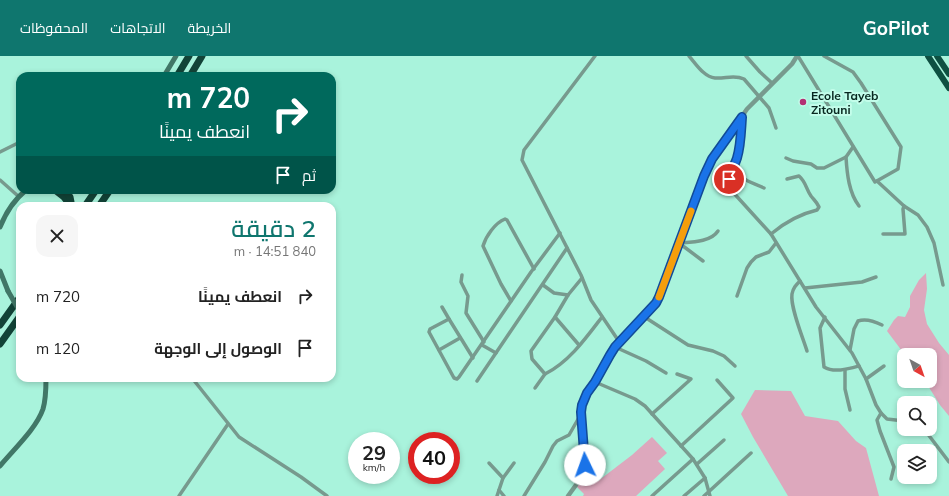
<!DOCTYPE html>
<html lang="ar">
<meta charset="utf-8">
<style>
body{margin:0;font-family:Mulish,Cairo,sans-serif;background:#f6f6f6;color:#222;direction:rtl;height:100vh;display:flex;flex-direction:column;font-size:15px;white-space:nowrap}
*{box-sizing:border-box;margin:0}
p{font-size:13px;color:#767676}
.icon{flex:none;width:22px;height:22px;fill:none;stroke:currentColor;stroke-width:2;stroke-linecap:round;stroke-linejoin:round}
.map{position:relative;flex:1;overflow:hidden;direction:ltr}
.sheet{position:absolute;left:16px;top:146px;width:320px;height:180px;display:flex;flex-direction:column;background:#fff;border-radius:12px;box-shadow:0 2px 6px #0003;direction:rtl}
.sheet>*{flex:none}
.banner{position:absolute;left:16px;top:16px;width:320px;height:122px;border-radius:12px;box-shadow:0 2px 6px #0003;direction:rtl;background:#00695c;color:#fff;overflow:hidden}
.needle{width:26px;rotate:140deg}
.buttons{position:absolute;left:897px;top:292px;display:grid;gap:8px}
.buttons a{display:grid;place-items:center;width:40px;height:40px;border-radius:8px;background:#fff;box-shadow:0 2px 6px #0003;font-size:20px}
.speed{position:absolute;left:348px;top:376px;display:flex;gap:8px;font-size:20px;font-weight:700;text-align:center}
.speed>*{display:grid;place-content:center;width:52px;height:52px;border-radius:50%;background:#fff;box-shadow:0 2px 6px #0003;line-height:1}
.speed small{font-size:10px;font-weight:400}
.speed .limit{border:6px solid #d22;background:#fff;color:#111}
.pin{position:absolute;display:grid;place-items:center;width:34px;height:34px;color:#fff;margin:-17px;border:2px solid #fff;border-radius:50%;box-shadow:0 1px 4px #0007}
.me{position:absolute;width:44px;margin:-22px;rotate:357deg;stroke-linejoin:round;filter:drop-shadow(0 0 3px #0008)}
.turn{display:flex;align-items:center;gap:14px;height:84px;padding:0 20px;font-size:18px}
.turn .icon{width:52px;height:52px;stroke-width:2.5}
.turn b{display:block;font-size:28px;line-height:34px}
.then{display:flex;align-items:center;height:38px;padding:0 20px;background:#0003;gap:8px;font-size:15px}
.round{display:grid;place-items:center;flex:none;width:42px;height:42px;border-radius:12px;background:#f6f6f6}
.overview{display:flex;align-items:center;justify-content:space-between;height:68px;padding:0 20px}
h1{font-size:24px;font-weight:600;line-height:30px;color:#0f766e}
ul{padding:0;list-style:none}
li{display:flex;align-items:center;gap:12px;height:52px;padding:0 20px}
li div{flex:1}
li b{display:block;font-size:15px}
li em{font-style:normal}
header{display:flex;align-items:center;gap:24px;box-sizing:border-box;height:56px;padding:0 20px;background:#0f766e;color:#fff}
header strong{font-size:19px}
nav{display:flex;gap:22px;margin-inline-start:auto;font-size:14px}
.map>svg:first-child{display:block}
.green{fill:#dda8bd}
.lines{fill:none;stroke-linecap:round;stroke-linejoin:round}
.minor{stroke:#779a8e;stroke-width:3.5}
.tertiary{stroke:#779a8e;stroke-width:4.5}
.secondary{stroke:#417767;stroke-width:5}
.trunk{stroke:#0e5042;stroke-width:6}
.motorway{stroke:#124337;stroke-width:7}
.secondary-bridge{stroke:#417767;stroke-width:5}
.route-casing{stroke:#114b97;stroke-width:10}
.route{stroke:#1a73e8;stroke-width:7}
.slow{stroke:#f59e0b;stroke-width:7}
.poi-dot{fill:#b32e73;stroke:#c3fdea;stroke-width:1.5}
.labels{text-anchor:middle;dominant-baseline:central;stroke-width:4;stroke-linejoin:round;paint-order:stroke}
.poi-label{font-size:12px;font-weight:bold;fill:#082820;stroke:#c3fdea;text-anchor:start}
</style>
<header>
<strong>GoPilot</strong>
<nav><a>الخريطة</a><a>الاتجاهات</a><a>المحفوظات</a></nav>
</header>
<div class="map">
<svg width="949" height="440" viewBox="0 0 949 440">
<rect width="100%" height="100%" fill="#a9f3dc"/>
<g class="green">
<path d="M926,217L927,233L924,254L927,268L939,287L949,299V360L940,349L925,325H930V299H905L887,275L894,264L898,260L905,261L910,251V240L919,224Z"/>
<path d="M755,334L791,335L805,360L838,365L856,385L866,392L879,440H788L753,381L741,358Z"/>
<path d="M652,381L667,397L658,405L665,413L636,440H583L584,438L576,430L587,417L598,425L632,399Z"/>
</g>
<g class="lines">
<g class="minor">
<path d="M595,0L524,94L522,104L581,219L591,244L620,287"/>
<path d="M689,0C696,8 704,21 715,22C725,23 734,18 744,23L769,52L776,72"/>
<path d="M746,0L760,16L772,27"/>
<path d="M798,0L875,126L898,113L901,91L861,27L853,16L824,0"/>
<path d="M742,62L740,93L737,104L730,116L729,123L731,134L771,178L816,251L852,297L866,323L876,349L881,357L887,363L904,365"/>
<path d="M0,96L20,86"/>
<path d="M846,101C847,118 849,137 859,150"/>
<path d="M786,102L793,105L811,108L817,112H824L846,101L853,91"/>
<path d="M737,104C739,126 747,124 764,132"/>
<path d="M0,124L18,140"/>
<path d="M877,125L904,150L918,159L927,171L934,187L943,229"/>
<path d="M771,178C784,167 800,158 817,154L819,151C817,146 814,144 811,140C806,133 806,126 799,120L787,123"/>
<path d="M883,178H905L903,153L904,150"/>
<path d="M679,187C691,186 711,186 718,175"/>
<path d="M679,187L703,205"/>
<path d="M462,219L461,226L468,240L466,257L484,286"/>
<path d="M800,225C796,229 793,232 792,238C790,251 803,282 807,295"/>
<path d="M543,229L554,237L568,239"/>
<path d="M805,232L862,226L876,221"/>
<path d="M737,240L747,212L751,206L756,201L769,196L776,187"/>
<path d="M511,245L501,228L483,190C486,180 495,167 505,163L507,164L534,213"/>
<path d="M442,251L449,263L430,273L429,276L454,322L457,323L459,321L531,216L560,177"/>
<path d="M643,260L688,289L713,295L724,300L735,310"/>
<path d="M555,261L579,289"/>
<path d="M825,261L820,272L824,311C834,317 848,313 859,310"/>
<path d="M449,263L473,302"/>
<path d="M482,289L496,297"/>
<path d="M615,291L646,305L666,317"/>
<path d="M439,294L460,282"/>
<path d="M850,294L854,273L858,265C866,262 874,265 882,269"/>
<path d="M845,314V333L850,354"/>
<path d="M545,318C569,306 586,282 602,261"/>
<path d="M192,322L239,381L301,421L327,440"/>
<path d="M866,323L884,310"/>
<path d="M477,325L567,192"/>
<path d="M595,326L635,343L645,350L693,403L705,422L710,440"/>
<path d="M535,332L545,318L532,303L531,295L555,261L568,239L582,222"/>
<path d="M881,357L877,364L880,375L894,411L891,423"/>
<path d="M652,358L691,323L677,318"/>
<path d="M924,373L949,406"/>
<path d="M681,390L733,342L717,324"/>
<path d="M489,407L503,422"/>
<path d="M697,408L724,384"/>
<path d="M499,434L504,440"/>
<path d="M179,440L228,368"/>
<path d="M497,440L503,422L514,407"/>
<path d="M524,440L545,406L553,390L557,385L569,379L581,358"/>
<path d="M652,440L693,403"/>
<path d="M684,440L705,422"/>
<path d="M704,440L751,397"/>
</g>
<path class="tertiary" d="M568,440L581,422L584,414L581,356C582,343 589,336 595,325C602,315 607,304 614,293C626,277 641,262 655,247L659,241L704,120L713,103L747,53L792,8L797,0"/>
<g class="secondary">
<path d="M164,20L176,0"/>
<path d="M0,171C6,156 14,144 26,134"/>
<path d="M0,215L8,235"/>
<path d="M0,410C14,393 36,373 43,353C46,343 46,332 46,322"/>
</g>
<g class="trunk">
<path d="M928,0L949,32"/>
<path d="M937,0L949,18"/>
</g>
<g class="motorway">
<path d="M177,20L189,0"/>
<path d="M190,20L202,0"/>
<path d="M55,134L64,141L71,150"/>
<path d="M65,134L70,141L71,146"/>
<path d="M85,150L96,134"/>
<path d="M99,150L110,134"/>
<path d="M0,269L20,241"/>
<path d="M0,288L20,260"/>
</g>
<path class="secondary-bridge" d="M8,235L20,256"/>
</g>
<g class="lines">
<defs>
<path id="route" d="M585,409L581,356L582,349L587,337L595,326L610,299L615,291L656,247L659,241L704,120L712,103L742,61C741,74 741,89 737,102C735,109 730,115 729,123"/>
</defs>
<use href="#route" class="route-casing"/>
<use href="#route" class="route"/>
<path class="slow" d="M659,241L691,155"/>
</g>
<circle class="poi-dot" cx="803" cy="46" r="4"/>
<g class="labels">
<g class="poi-label">
<text x="811" y="39">Ecole Tayeb<tspan x="811" dy="14">Zitouni</tspan></text>
</g>
</g>
</svg>
<div class="buttons">
<a><svg class="needle" viewBox="-14 -14 28 28"><path d="M0-13l5 13h-10z" fill="#e53935"/><path d="M0 13l5-13h-10z" fill="#767676"/></svg></a>
<a><svg class="icon" aria-label="search" viewBox="0 0 24 24"><circle cx="10" cy="10" r="6"/><path d="M15 15l6 6"/></svg></a>
<a><svg class="icon" aria-label="layers" viewBox="0 0 24 24"><path d="M12 4l9 5-9 5-9-5zM3 14l9 5 9-5"/></svg></a>
</div>
<div class="speed"><div>29<small>km/h</small></div><div class="limit">40</div></div>
<div class="pin" style="left:729px;top:123px;background:#d93025"><svg class="icon" aria-label="arrive" viewBox="0 0 24 24"><path d="M6 21V4h12l-3 4 3 4H6"/></svg></div>
<svg class="me" style="left:585px;top:409px" viewBox="-20 -20 40 40"><circle r="19" fill="#fff"/><path d="M0-13L10 11 0 6-10 11z" fill="#1a73e8"/></svg>
<div class="banner">
<div class="turn"><svg class="icon" aria-label="right" viewBox="0 0 24 24"><path d="M7 20v-9h11M14 6l5 5-5 5"/></svg><div><b>720 m</b>انعطف يمينًا</div></div>
<div class="then">ثم<svg class="icon" aria-label="arrive" viewBox="0 0 24 24"><path d="M6 21V4h12l-3 4 3 4H6"/></svg></div>
</div>
<section class="sheet">
<div class="overview"><div><h1>2 دقيقة</h1><p>840 m · 14:51</p></div><a class="round"><svg class="icon" aria-label="close" viewBox="0 0 24 24"><path d="M6 6l12 12M18 6L6 18"/></svg></a></div>
<ul>
<li><svg class="icon" aria-label="right" viewBox="0 0 24 24"><path d="M7 20v-9h11M14 6l5 5-5 5"/></svg><div><b>انعطف يمينًا</b></div><em>720 m</em></li>
<li><svg class="icon" aria-label="arrive" viewBox="0 0 24 24"><path d="M6 21V4h12l-3 4 3 4H6"/></svg><div><b>الوصول إلى الوجهة</b></div><em>120 m</em></li>
</ul>
</section>
</div>
